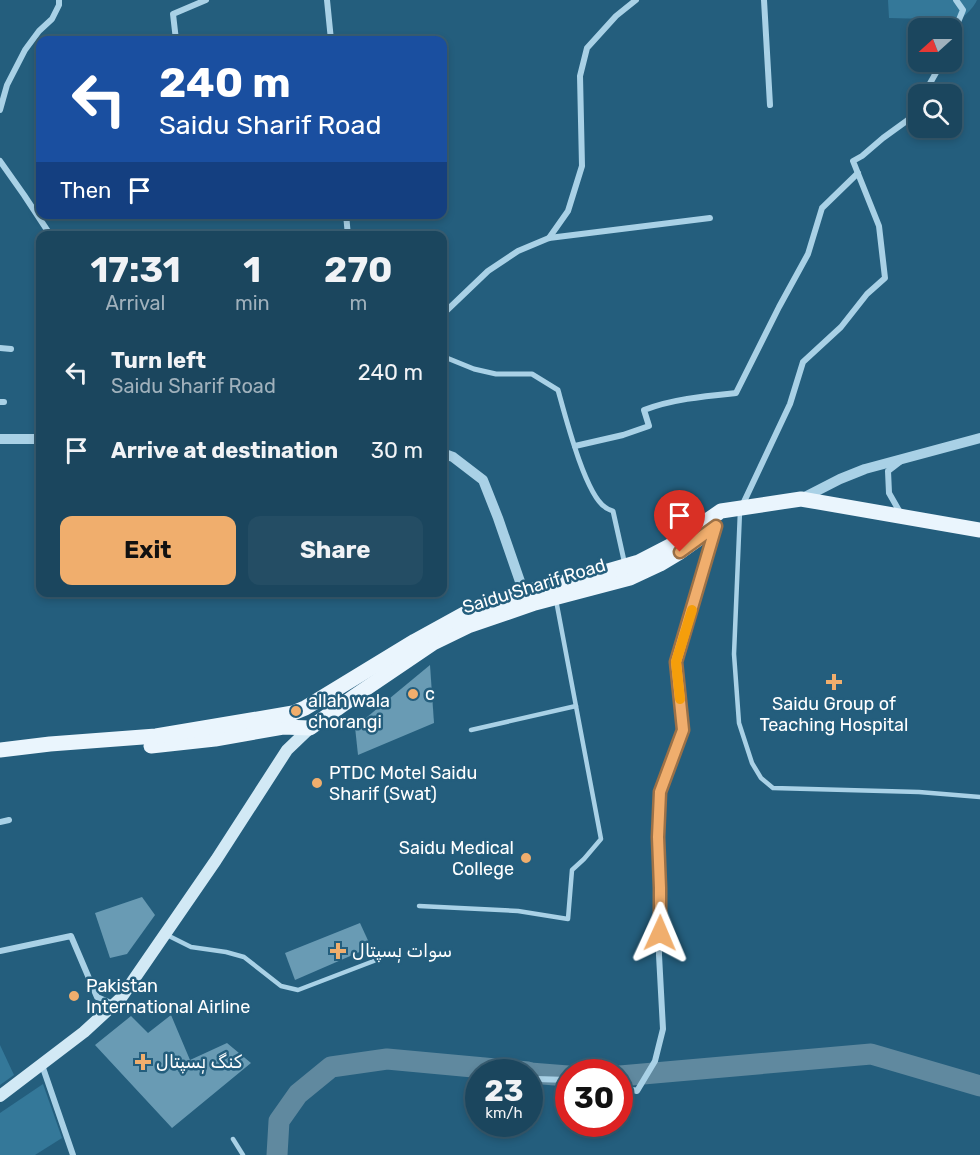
<!DOCTYPE html>
<meta charset="utf-8">
<style>
body{margin:0;font-family:Rubik,Cairo,sans-serif;background:#244d64;color:#f1f3f6;height:100vh;display:flex;flex-direction:column;font-size:22px;white-space:nowrap}
*{box-sizing:border-box;margin:0}
p{font-size:20px;color:#a0b1bc}
.icon{flex:none;width:33px;height:33px;fill:none;stroke:currentColor;stroke-width:2;stroke-linecap:round;stroke-linejoin:round}
.map{position:relative;flex:1;overflow:hidden}
.drawer{position:absolute;left:36px;top:231px;width:411px;height:366px;display:flex;flex-direction:column;background:#1b465e;border-radius:12px;box-shadow:0 3px 9px #0003,0 0 0 2px #395e73}
.drawer>*{flex:none}
.hud{position:absolute;left:36px;top:36px;width:411px;height:183px;border-radius:12px;box-shadow:0 3px 9px #0003,0 0 0 2px #395e73;background:#1a4fa0;color:#fff;overflow:hidden}
.needle{width:39px;rotate:249deg}
.fabs{position:absolute;left:908px;top:18px;display:grid;gap:12px}
.fabs a{display:grid;place-items:center;width:54px;height:54px;border-radius:12px;background:#1b465e;box-shadow:0 3px 9px #0003,0 0 0 2px #395e73;font-size:30px}
.speed{position:absolute;left:465px;top:1059px;display:flex;gap:12px;font-size:30px;font-weight:700;text-align:center}
.speed>*{display:grid;place-content:center;width:78px;height:78px;border-radius:50%;background:#1b465e;box-shadow:0 3px 9px #0003,0 0 0 2px #395e73;line-height:1}
.speed small{font-size:15px;font-weight:400}
.speed .limit{border:9px solid #d22;background:#fff;color:#111}
.pin{position:absolute;display:grid;place-items:center;width:51px;height:51px;color:#fff;margin:-62px -26px;border-radius:50% 50% 50% 0;rotate:-45deg;box-shadow:0 0 6px #0007}
.pin .icon{rotate:45deg}
.me{position:absolute;width:66px;margin:-33px;rotate:1deg;stroke-linejoin:round;filter:drop-shadow(0 0 4px #0008)}
.turn{display:flex;align-items:center;gap:21px;height:126px;padding:0 24px;font-size:27px}
.turn .icon{width:78px;height:78px;stroke-width:2.5}
.turn b{display:block;font-size:42px;line-height:51px}
.then{display:flex;align-items:center;height:57px;padding:0 24px;background:#0003;gap:12px;font-size:22px}
.eta{display:flex;justify-content:space-evenly;align-items:center;height:102px;text-align:center}
.eta b{font-size:36px;font-weight:700;line-height:42px}
.action{display:flex;gap:12px;margin-top:auto;padding:12px 24px}
.action a{flex:1;height:69px;border-radius:12px;background:#f0ae6d;color:#111;font-size:24px;font-weight:700;line-height:69px;text-align:center}
.action a+a{background:#244d64;color:#f1f3f6}
ul{padding:0;list-style:none}
li{display:flex;align-items:center;gap:18px;height:78px;padding:0 24px}
li div{flex:1}
li b{display:block;font-size:22px}
li em{font-style:normal}
.map>svg:first-child{display:block}
.green{fill:#347899}
.lines{fill:none;stroke-linecap:round;stroke-linejoin:round}
.river{stroke:#60899f;stroke-width:21}
.building{fill:#699bb4}
.service{stroke:#a9d1e6;stroke-width:4.5}
.pedestrian{stroke:#a9d1e6;stroke-width:5}
.minor{stroke:#a9d1e6;stroke-width:6}
.tertiary{stroke:#a9d1e6;stroke-width:10}
.secondary{stroke:#d2e9f5;stroke-width:12}
.primary{stroke:#eaf5fd;stroke-width:15}
.route-casing{stroke:#9c7147;stroke-width:15}
.route{stroke:#f0ae6d;stroke-width:10}
.slow{stroke:#f59e0b;stroke-width:10}
.poi-dot{fill:#f0ae6d;stroke:#245e7d;stroke-width:2}
.labels{text-anchor:middle;dominant-baseline:central;stroke-width:5;stroke-linejoin:round;paint-order:stroke}
.street-label{font-size:18px;fill:#fff;stroke:#245e7d}
.poi-label{font-size:18px;fill:#fff;stroke:#245e7d;text-anchor:start}
</style>
<div class="map">
<svg width="980" height="1155" viewBox="0 0 980 1155">
<rect width="100%" height="100%" fill="#245e7d"/>
<g class="green">
<path d="M888,0H977C972,12 951,29 938,28L930,19L889,18Z"/>
<path d="M0,1045L14,1075L0,1085Z"/>
<path d="M43,1084L62,1138L35,1155H0V1113Z"/>
</g>
<g class="lines">
<g class="river">
<path d="M530,1073L568,1076"/>
<path d="M620,1076L871,1054L980,1086"/>
<path d="M277,1155L279,1121L298,1094L331,1067L387,1059L528,1072"/>
</g>
</g>
<g class="building">
<path d="M430,665L434,723L358,755L355,727Z"/>
<path d="M142,897L155,915L127,954L110,958L95,913Z"/>
<path d="M360,923L371,947L295,980L285,953Z"/>
<path d="M171,1015L190,1060L227,1043L251,1063L172,1128L95,1045L131,1016L148,1033Z"/>
</g>
<g class="lines">
<g class="service">
<path d="M740,511L734,654L739,723L752,763L761,778L773,788L919,792L980,797"/>
<path d="M471,730L576,706"/>
<path d="M419,906L518,911L568,919L572,870L584,859L601,839L556,600"/>
<path d="M165,934L191,947L226,952L244,957L281,986L298,990L379,959"/>
<path d="M233,1139L243,1155"/>
</g>
<path class="pedestrian" d="M442,356L474,369L496,374H532L558,390C565,415 585,494 605,507C607,509 610,510 613,511L625,565"/>
<g class="minor">
<path d="M327,0L331,40"/>
<path d="M764,0L770,105"/>
<path d="M951,39L963,10L956,0"/>
<path d="M176,40L173,14L206,0"/>
<path d="M924,94L942,62"/>
<path d="M0,110L7,85L25,50L39,31L52,19L59,5V0"/>
<path d="M0,161L24,195L51,236"/>
<path d="M346,214L348,236"/>
<path d="M549,238L568,211L582,166L580,76L587,48L616,16L636,0"/>
<path d="M442,315L488,271L518,251L549,238L710,218"/>
<path d="M0,348L11,349"/>
<path d="M0,402H4"/>
<path d="M575,446L623,435L649,426L644,410C672,399 706,396 736,393L779,307L808,254L822,208L858,173"/>
<path d="M901,461L888,471L889,493L901,514"/>
<path d="M742,506L790,404L803,362L841,327L867,294L885,278L879,226L853,161L862,156L883,138L912,117L918,105"/>
<path d="M0,822L9,820"/>
<path d="M0,951L71,936L97,997L113,1004"/>
<path d="M42,1065L73,1155"/>
<path d="M536,1079L568,1080"/>
<path d="M620,1087L637,1091L655,1061L663,1029L659,955L660,888L659,837L660,792L683,730L676,662L716,526"/>
</g>
<g class="tertiary">
<path d="M0,439H40"/>
<path d="M442,453L453,457L483,480L498,518L525,596"/>
<path d="M801,499L840,479L865,469L980,438"/>
</g>
<path class="secondary" d="M0,1096L84,1032L121,998L216,860L287,750L310,728"/>
<g class="primary">
<path d="M151,746L215,739L283,727L310,728L355,696L433,643L468,626L535,603L630,578L660,564L680,552L708,532"/>
<path d="M0,750L50,744L156,736L293,713L305,708L415,641L464,614L523,592L601,573L639,562L670,546L721,511L801,499L980,530"/>
</g>
</g>
<g class="lines">
<defs>
<path id="route" d="M660,933V888L658,837L660,792L683,730L676,662L716,526L680,552"/>
</defs>
<use href="#route" class="route-casing"/>
<use href="#route" class="route"/>
<path class="slow" d="M680,699L676,662L692,610"/>
</g>
<g class="poi-dot">
<path d="M831 673h6v6h6v6h-6v6h-6v-6h-6v-6h6z"/>
<circle cx="413" cy="694" r="6"/>
<circle cx="296" cy="711" r="6"/>
<circle cx="317" cy="783" r="6"/>
<circle cx="526" cy="858" r="6"/>
<path d="M335 942h6v6h6v6h-6v6h-6v-6h-6v-6h6z"/>
<circle cx="74" cy="996" r="6"/>
<path d="M140 1053h6v6h6v6h-6v6h-6v-6h-6v-6h6z"/>
</g>
<g class="labels">
<g class="street-label">
<text transform="translate(534 586) rotate(-17)">Saidu Sharif Road</text>
</g>
<g class="poi-label">
<text x="425" y="694">c</text>
<text x="308" y="701">allah wala<tspan x="308" dy="21">chorangi</tspan></text>
<text x="834" y="704" text-anchor="middle">Saidu Group of<tspan x="834" dy="21">Teaching Hospital</tspan></text>
<text x="329" y="773">PTDC Motel Saidu<tspan x="329" dy="21">Sharif (Swat)</tspan></text>
<text x="514" y="848" text-anchor="end">Saidu Medical<tspan x="514" dy="21">College</tspan></text>
<text x="352" y="951">سوات ہسپتال</text>
<text x="86" y="986">Pakistan<tspan x="86" dy="21">International Airline</tspan></text>
<text x="156" y="1062">کنگ ہسپتال</text>
</g>
</g>
</svg>
<div class="fabs">
<a><svg class="needle" viewBox="-14 -14 28 28"><path d="M0-13l5 13h-10z" fill="#e53935"/><path d="M0 13l5-13h-10z" fill="#a0b1bc"/></svg></a>
<a><svg class="icon" aria-label="search" viewBox="0 0 24 24"><circle cx="10" cy="10" r="6"/><path d="M15 15l6 6"/></svg></a>
</div>
<div class="speed"><div>23<small>km/h</small></div><div class="limit">30</div></div>
<div class="pin" style="left:680px;top:552px;background:#d93025"><svg class="icon" aria-label="arrive" viewBox="0 0 24 24"><path d="M6 21V4h12l-3 4 3 4H6"/></svg></div>
<svg class="me" style="left:660px;top:933px" viewBox="-20 -20 40 40"><path d="M0-17L14 15 0 8-14 15z" fill="#f0ae6d" stroke="#fff" stroke-width="4"/></svg>
<div class="hud">
<div class="turn"><svg class="icon" aria-label="left" viewBox="0 0 24 24"><path d="M17 20v-9H6M10 6l-5 5 5 5"/></svg><div><b>240 m</b>Saidu Sharif Road</div></div>
<div class="then">Then<svg class="icon" aria-label="arrive" viewBox="0 0 24 24"><path d="M6 21V4h12l-3 4 3 4H6"/></svg></div>
</div>
<section class="drawer">
<div class="eta">
<div><b>17:31</b><p>Arrival</p></div>
<div><b>1</b><p>min</p></div>
<div><b>270</b><p>m</p></div>
</div>
<ul>
<li><svg class="icon" aria-label="left" viewBox="0 0 24 24"><path d="M17 20v-9H6M10 6l-5 5 5 5"/></svg><div><b>Turn left</b><p>Saidu Sharif Road</p></div><em>240 m</em></li>
<li><svg class="icon" aria-label="arrive" viewBox="0 0 24 24"><path d="M6 21V4h12l-3 4 3 4H6"/></svg><div><b>Arrive at destination</b></div><em>30 m</em></li>
</ul>
<div class="action"><a>Exit</a><a>Share</a></div>
</section>
</div>
